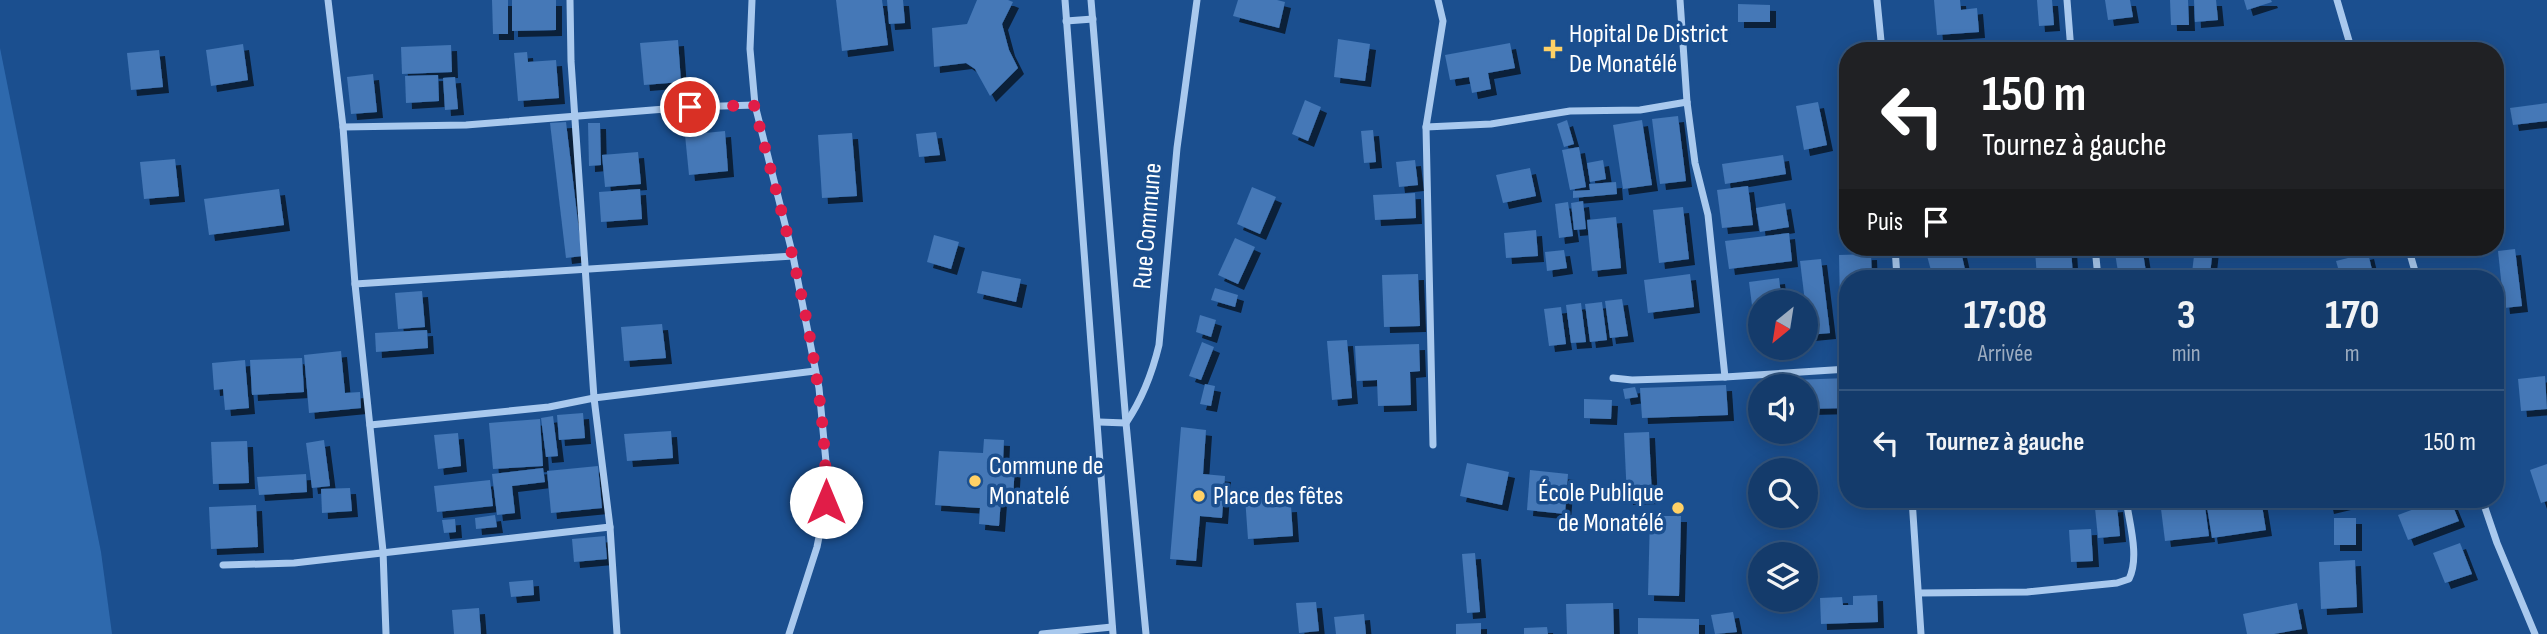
<!DOCTYPE html>
<html lang="fr">
<meta charset="utf-8">
<style>
body{margin:0;font-family:"Sofia Sans Condensed",sans-serif;background:#1d4271;color:#f1f3f6;height:100vh;display:flex;flex-direction:column;font-size:26px;white-space:nowrap}
*{box-sizing:border-box;margin:0}
p{font-size:23px;color:#9dadc1}
.icon{flex:none;width:38px;height:38px;fill:none;stroke:currentColor;stroke-width:2;stroke-linecap:round;stroke-linejoin:round}
.map{position:relative;flex:1;overflow:hidden}
.sheet{position:absolute;left:1839px;top:270px;width:665px;height:238px;display:flex;flex-direction:column;background:#143b6b;border-radius:28px;box-shadow:0 4px 18px #0003,0 0 0 2px #33557e}
.sheet>*{flex:none}
.top-card{position:absolute;left:1839px;top:42px;width:665px;height:214px;border-radius:28px;box-shadow:0 4px 18px #0003,0 0 0 2px #33557e;background:#202124;color:#fff;overflow:hidden}
.needle{width:46px;rotate:210deg}
.tools{position:absolute;left:1748px;top:290px;display:grid;gap:14px}
.tools a{display:grid;place-items:center;width:70px;height:70px;border-radius:50%;background:#143b6b;box-shadow:0 4px 18px #0003,0 0 0 2px #33557e;font-size:35px}
.pin{position:absolute;display:grid;place-items:center;width:60px;height:60px;color:#fff;margin:-30px;border:4px solid #fff;border-radius:50%;box-shadow:0 2px 7px #0007}
.me{position:absolute;width:77px;margin:-38px;rotate:0deg;stroke-linejoin:round;filter:drop-shadow(0 0 5px #0008)}
.turn{display:flex;align-items:center;gap:24px;height:147px;padding:0 28px;font-size:32px}
.turn .icon{width:91px;height:91px;stroke-width:2.5}
.turn b{display:block;font-size:49px;line-height:60px}
.then{display:flex;align-items:center;height:66px;padding:0 28px;background:#0003;gap:14px;font-size:26px}
.eta{display:flex;justify-content:space-evenly;align-items:center;height:119px;text-align:center}
.eta b{font-size:42px;font-weight:700;line-height:49px}
ul{padding:0;list-style:none}
li{display:flex;align-items:center;gap:21px;height:105px;padding:0 28px;border-top:2px solid #33557e}
li div{flex:1}
li b{display:block;font-size:26px}
li em{font-style:normal}
.map>svg:first-child{display:block}
.green{fill:#2e69ad}
.building{fill:#4478b7;filter:url(#shadow)}
.lines{fill:none;stroke-linecap:round;stroke-linejoin:round}
.street{stroke:#a9c9ee;stroke-width:7}
.route{stroke:#e11d48;stroke-width:12;stroke-dasharray:0 21.6}
.poi-dot{fill:#ffd166;stroke:#1b4f8f;stroke-width:2.5}
.labels{text-anchor:middle;dominant-baseline:central;stroke-width:7;stroke-linejoin:round;paint-order:stroke}
.poi-label{font-size:26px;fill:#fff;stroke:#1b4f8f;text-anchor:start}
.street-label{font-size:26px;fill:#fff;stroke:#1b4f8f}
</style>
<div class="map">
<svg width="2547" height="634" viewBox="0 0 2547 634">
<defs>
<filter id="shadow"><feDropShadow dx="6" dy="6" stdDeviation="0" flood-color="#0009"/></filter>
</defs>
<rect width="100%" height="100%" fill="#1b4f8f"/>
<path class="green" d="M0,48L101,552L112,634H0Z"/>
<g class="building">
<path d="M492,0H508V34H493Z"/>
<path d="M512,0H556V30L512,31Z"/>
<path d="M836,0H882L888,45L842,51Z"/>
<path d="M887,0H903L905,23L889,24Z"/>
<path d="M977,0H1008L1013,2L1002,24L1009,50L1018,68L990,96L975,69L966,63L934,67L932,28L967,24Z"/>
<path d="M1238,0H1277L1285,2L1279,28L1233,16Z"/>
<path d="M1934,0H1960L1961,10L1977,8L1979,32L1937,35Z"/>
<path d="M2037,0H2052L2054,25L2039,26Z"/>
<path d="M2105,0H2130L2133,17L2108,20Z"/>
<path d="M2170,0H2188L2189,25H2171Z"/>
<path d="M2194,0H2216L2218,20L2195,22Z"/>
<path d="M2244,0H2271L2272,2L2247,10Z"/>
<path d="M1738,4L1770,5V22H1738Z"/>
<path d="M1338,39L1370,44L1365,81L1334,77Z"/>
<path d="M678,40L681,82L644,85L640,43Z"/>
<path d="M2441,41V51H2385V42Z"/>
<path d="M1510,43L1515,68L1488,73L1491,89L1472,93L1469,77L1450,80L1445,55Z"/>
<path d="M243,44L248,80L211,86L206,50Z"/>
<path d="M451,45L452,72L402,74L401,47Z"/>
<path d="M159,50L163,87L131,90L127,53Z"/>
<path d="M527,52L528,62L556,60L559,98L518,101L514,53Z"/>
<path d="M373,74L377,112L351,114L347,77Z"/>
<path d="M438,75L439,101L406,103L405,76Z"/>
<path d="M455,77L458,109L445,110L443,78Z"/>
<path d="M1305,100L1321,107L1308,141L1292,134Z"/>
<path d="M1818,102L1827,145L1804,150L1796,106Z"/>
<path d="M2547,103V121L2513,125L2510,108Z"/>
<path d="M1678,116L1686,181L1660,184L1652,119Z"/>
<path d="M1567,120L1574,144L1564,147L1557,124Z"/>
<path d="M1642,120L1652,185L1623,189L1613,125Z"/>
<path d="M566,122L582,256L566,258L550,123Z"/>
<path d="M588,123H600L601,165L589,166Z"/>
<path d="M1373,130L1376,162L1364,163L1361,131Z"/>
<path d="M725,131L728,171L689,175L685,135Z"/>
<path d="M936,132L940,155L919,157L916,134Z"/>
<path d="M852,133L857,196L822,198L818,135Z"/>
<path d="M1579,147L1586,187L1570,190L1562,150Z"/>
<path d="M638,152L641,184L605,187L602,155Z"/>
<path d="M1783,155L1786,174L1725,184L1722,164Z"/>
<path d="M175,159L179,196L144,199L140,162Z"/>
<path d="M1415,160L1418,185L1399,187L1396,162Z"/>
<path d="M1603,160L1606,179L1590,182L1587,163Z"/>
<path d="M1530,168L1536,196L1503,203L1496,175Z"/>
<path d="M1616,182L1617,194L1573,198V191L1590,190L1589,184Z"/>
<path d="M1748,186L1753,225L1722,228L1717,190Z"/>
<path d="M1252,187L1276,197L1260,234L1237,224Z"/>
<path d="M279,189L284,225L209,235L204,199Z"/>
<path d="M640,189L642,219L601,222L599,192Z"/>
<path d="M1415,193L1416,218L1375,220L1373,195Z"/>
<path d="M1583,201L1586,229L1574,230L1571,203Z"/>
<path d="M1568,202L1573,236L1559,238L1555,204Z"/>
<path d="M1785,203L1789,227L1760,232L1756,208Z"/>
<path d="M1683,207L1689,259L1659,263L1653,210Z"/>
<path d="M1616,217L1621,268L1592,271L1587,220Z"/>
<path d="M1536,230L1538,256L1506,258L1504,233Z"/>
<path d="M1789,233L1792,261L1729,269L1725,241Z"/>
<path d="M934,235L959,242L951,269L927,262Z"/>
<path d="M1235,238L1255,247L1238,284L1218,275Z"/>
<path d="M1950,247H1960L1966,274L1947,278H1933L1926,252Z"/>
<path d="M2071,247L2073,278H2037L2035,250Z"/>
<path d="M2114,247H2142L2147,278H2119Z"/>
<path d="M2195,247H2213L2210,275L2192,273Z"/>
<path d="M2515,249L2522,306L2504,308L2498,251Z"/>
<path d="M1564,250L1567,268L1547,271L1545,252Z"/>
<path d="M2368,253L2374,278H2341L2336,261Z"/>
<path d="M1871,254L1872,278H1848V307H1840L1839,255Z"/>
<path d="M1821,259L1830,333L1809,335L1800,261Z"/>
<path d="M982,271L1021,279L1016,302L977,293Z"/>
<path d="M1418,274L1420,326L1384,327L1382,275Z"/>
<path d="M1690,274L1694,307L1648,313L1644,280Z"/>
<path d="M1779,278L1782,303H1760V312L1753,313L1749,282Z"/>
<path d="M1215,288L1238,295L1235,307L1211,300Z"/>
<path d="M422,291L425,327L398,329L395,293Z"/>
<path d="M1622,299L1628,336L1610,338L1605,301Z"/>
<path d="M1602,302L1607,340L1590,342L1585,304Z"/>
<path d="M1581,303L1586,342L1571,343L1566,305Z"/>
<path d="M1561,307L1566,344L1549,346L1544,309Z"/>
<path d="M1200,315L1216,320L1211,337L1196,332Z"/>
<path d="M662,324L666,358L624,361L621,327Z"/>
<path d="M427,330L428,348L376,352L375,333Z"/>
<path d="M1347,340L1352,398L1332,400L1327,341Z"/>
<path d="M1202,342L1214,347L1201,380L1189,376Z"/>
<path d="M1419,344L1420,371L1410,372L1411,405L1378,406L1377,380L1357,381L1355,346Z"/>
<path d="M341,351L345,393L360,392L361,408L309,413L304,355Z"/>
<path d="M302,358L304,392L252,395L250,360Z"/>
<path d="M245,360L249,408L225,410L223,389L214,390L212,363Z"/>
<path d="M2545,376L2547,409L2521,411L2518,379Z"/>
<path d="M1848,378V408L1806,409V387H1766V381Z"/>
<path d="M1205,384L1215,386L1211,406L1200,404Z"/>
<path d="M1726,385L1728,415L1642,418L1640,388Z"/>
<path d="M1635,387L1638,397L1625,399L1623,389Z"/>
<path d="M1584,399L1612,400L1611,419L1584,418Z"/>
<path d="M583,413L585,438L559,440L557,415Z"/>
<path d="M553,416L558,456L546,457L541,418Z"/>
<path d="M540,419L543,466L493,469L489,423Z"/>
<path d="M1181,427L1206,430L1203,474L1225,476L1222,518L1200,516L1196,561L1170,559Z"/>
<path d="M671,431L673,458L627,461L624,434Z"/>
<path d="M1649,432L1652,498L1627,499L1624,433Z"/>
<path d="M458,433L461,466L438,469L434,435Z"/>
<path d="M984,439L1004,440L1003,462L1015,463L1013,500L1001,499L999,526L979,524L980,508L935,505L939,451L983,453Z"/>
<path d="M324,440L330,486L312,488L306,443Z"/>
<path d="M247,441L249,483L213,484L211,442Z"/>
<path d="M1467,463L1509,472L1502,505L1460,496Z"/>
<path d="M2547,464V501L2541,503L2530,470Z"/>
<path d="M598,466L602,508L551,513L547,471Z"/>
<path d="M543,468L545,482L512,486L515,513L497,515L492,474Z"/>
<path d="M1530,470L1568,474L1565,514L1527,510Z"/>
<path d="M306,474L307,492L259,495L257,477Z"/>
<path d="M490,480L493,506L437,512L434,486Z"/>
<path d="M350,488L352,511L322,513L321,489Z"/>
<path d="M1274,495V507L1291,506L1293,536L1248,539L1245,497Z"/>
<path d="M2182,499H2204L2209,536L2165,541L2161,509L2183,507Z"/>
<path d="M2221,499H2261L2266,530L2212,538L2206,501Z"/>
<path d="M2326,499H2362V500L2328,508Z"/>
<path d="M2441,499H2450L2459,521L2408,540L2398,515Z"/>
<path d="M256,505L258,547L211,549L209,507Z"/>
<path d="M2117,506L2120,536L2098,538L2095,508Z"/>
<path d="M495,515L497,527L476,529L475,518Z"/>
<path d="M1650,516H1681L1679,596L1648,595Z"/>
<rect x="2334" y="518" width="22" height="27"/>
<path d="M455,519L456,532L444,533L442,520Z"/>
<path d="M2091,529L2093,561L2071,562L2069,530Z"/>
<path d="M605,536L607,559L574,562L572,539Z"/>
<path d="M2460,543L2472,574L2445,583L2433,553Z"/>
<path d="M1475,553L1480,612L1467,613L1462,554Z"/>
<path d="M2355,560L2357,607L2321,609L2319,562Z"/>
<path d="M533,580L534,595L511,597L509,582Z"/>
<path d="M1877,595L1878,622L1821,624L1820,598L1842,597L1843,605H1853V596Z"/>
<path d="M1316,602L1319,631L1299,633L1296,603Z"/>
<path d="M1613,603L1614,634H1567L1566,604Z"/>
<path d="M2297,603L2302,629L2274,634H2247L2243,614Z"/>
<path d="M479,608L481,634H454L452,610Z"/>
<path d="M1733,612L1737,632L1715,634L1711,615Z"/>
<path d="M1364,614L1366,634H1336L1334,617Z"/>
<path d="M1638,618L1699,619V634H1638Z"/>
<path d="M1481,623V634H1456V624Z"/>
<path d="M1547,627L1548,634H1524V628Z"/>
</g>
<g class="lines">
<g class="street">
<path d="M328,0L343,127L355,284L383,551L386,634"/>
<path d="M570,0L571,61L594,398L610,527L617,634"/>
<path d="M752,0L750,49L755,105L793,256L819,388L826,462V502L817,547L789,634"/>
<path d="M1065,0L1113,634"/>
<path d="M1091,0L1126,423L1146,634"/>
<path d="M1680,0L1687,102L1695,163L1708,215L1725,377L1848,369"/>
<path d="M1877,0L1882,51"/>
<path d="M2067,0L2071,51"/>
<path d="M2337,0L2352,51"/>
<path d="M1066,21L1093,19"/>
<path d="M343,127L466,125L690,107L755,105"/>
<path d="M1426,127L1491,124L1570,111L1640,110L1687,102"/>
<path d="M1895,247L1897,278"/>
<path d="M2095,247L2098,278"/>
<path d="M2408,247L2417,278"/>
<path d="M355,284L793,256"/>
<path d="M1613,378L1632,380L1725,377"/>
<path d="M1099,422L1126,423C1143,398 1152,374 1159,345L1177,148L1197,0"/>
<path d="M370,425L549,407L594,398L815,371"/>
<path d="M1433,445L1426,127L1443,21L1438,0"/>
<path d="M1912,499L1921,634"/>
<path d="M2482,499L2497,543L2535,634"/>
<path d="M223,565L294,563L610,527"/>
<path d="M1919,593L2027,592L2117,583L2129,579C2140,557 2129,522 2126,499"/>
<path d="M1042,634L1112,627"/>
</g>
</g>
<g class="lines">
<path class="route" d="M690,107L754,105C787,235 827,367 826,502"/>
</g>
<g class="poi-dot">
<path d="M1549.5 38.5h7v7h7v7h-7v7h-7v-7h-7v-7h7z"/>
<circle cx="975" cy="481" r="7"/>
<circle cx="1199" cy="496" r="7"/>
<circle cx="1678" cy="508" r="7"/>
</g>
<g class="labels">
<g class="poi-label">
<text x="1569" y="34">Hopital De District<tspan x="1569" dy="30">De Monatélé</tspan></text>
<text x="989" y="466">Commune de<tspan x="989" dy="30">Monatelé</tspan></text>
<text x="1664" y="493" text-anchor="end">École Publique<tspan x="1664" dy="30">de Monatélé</tspan></text>
<text x="1213" y="496">Place des fêtes</text>
</g>
<g class="street-label">
<text transform="translate(1148 226) rotate(-85)">Rue Commune</text>
</g>
</g>
</svg>
<div class="tools">
<a><svg class="needle" viewBox="-14 -14 28 28"><path d="M0-13l5 13h-10z" fill="#e53935"/><path d="M0 13l5-13h-10z" fill="#9dadc1"/></svg></a>
<a><svg class="icon" aria-label="sound" viewBox="0 0 24 24"><path d="M4 9h4l5-4v14l-5-4H4zM17 9q2 3 0 6"/></svg></a>
<a><svg class="icon" aria-label="search" viewBox="0 0 24 24"><circle cx="10" cy="10" r="6"/><path d="M15 15l6 6"/></svg></a>
<a><svg class="icon" aria-label="layers" viewBox="0 0 24 24"><path d="M12 4l9 5-9 5-9-5zM3 14l9 5 9-5"/></svg></a>
</div>
<div class="pin" style="left:690px;top:107px;background:#d93025"><svg class="icon" aria-label="arrive" viewBox="0 0 24 24"><path d="M6 21V4h12l-3 4 3 4H6"/></svg></div>
<svg class="me" style="left:826px;top:502px" viewBox="-20 -20 40 40"><circle r="19" fill="#fff"/><path d="M0-13L10 11 0 6-10 11z" fill="#e11d48"/></svg>
<div class="top-card">
<div class="turn"><svg class="icon" aria-label="left" viewBox="0 0 24 24"><path d="M17 20v-9H6M10 6l-5 5 5 5"/></svg><div><b>150 m</b>Tournez à gauche</div></div>
<div class="then">Puis<svg class="icon" aria-label="arrive" viewBox="0 0 24 24"><path d="M6 21V4h12l-3 4 3 4H6"/></svg></div>
</div>
<section class="sheet">
<div class="eta">
<div><b>17:08</b><p>Arrivée</p></div>
<div><b>3</b><p>min</p></div>
<div><b>170</b><p>m</p></div>
</div>
<ul>
<li><svg class="icon" aria-label="left" viewBox="0 0 24 24"><path d="M17 20v-9H6M10 6l-5 5 5 5"/></svg><div><b>Tournez à gauche</b></div><em>150 m</em></li>
</ul>
</section>
</div>
